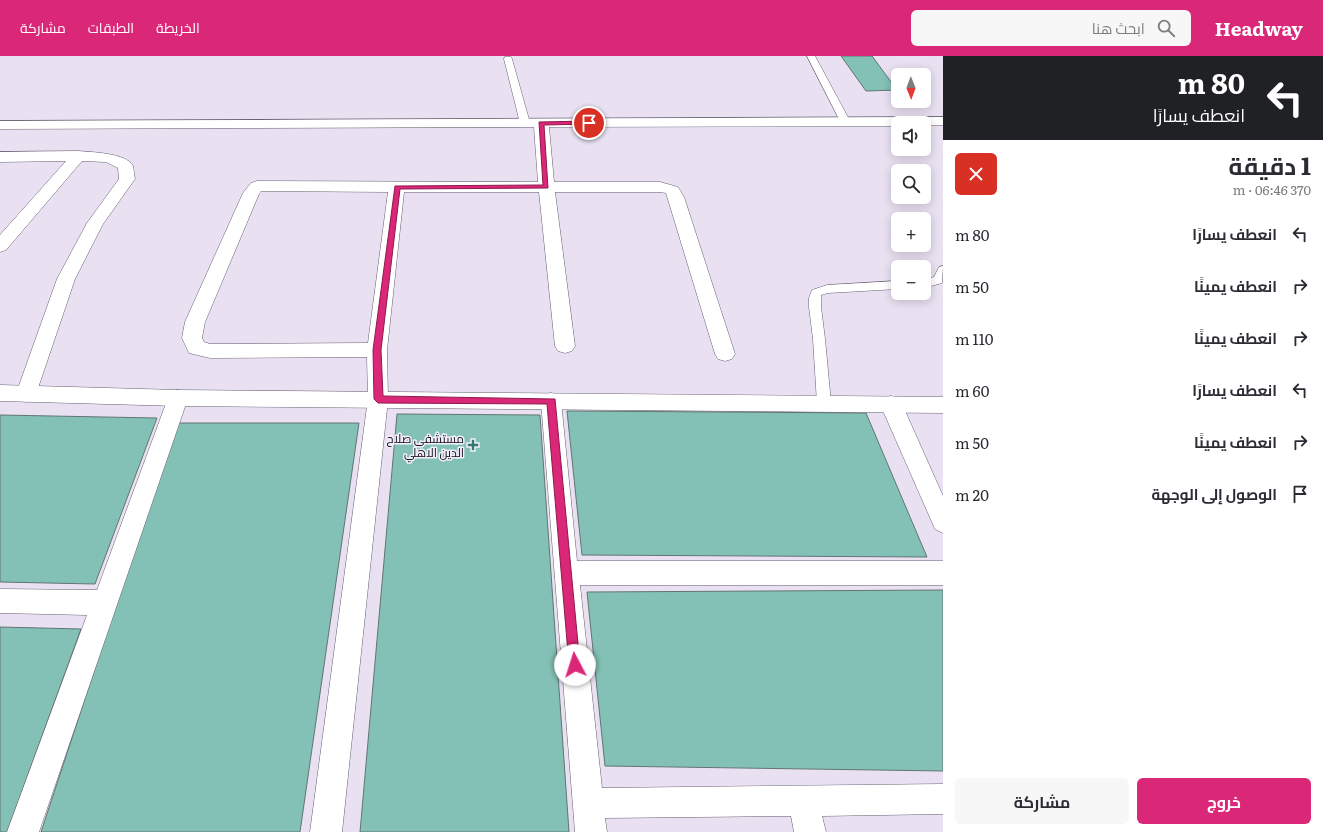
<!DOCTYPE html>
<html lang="ar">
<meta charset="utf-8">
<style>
body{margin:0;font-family:Literata,Cairo,serif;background:#f7f7f7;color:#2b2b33;direction:rtl;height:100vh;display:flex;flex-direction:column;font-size:15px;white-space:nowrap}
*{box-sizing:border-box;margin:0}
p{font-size:13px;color:#7c7c81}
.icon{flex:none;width:22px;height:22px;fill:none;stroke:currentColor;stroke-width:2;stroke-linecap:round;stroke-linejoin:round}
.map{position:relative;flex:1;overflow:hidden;direction:ltr}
.side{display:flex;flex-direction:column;background:#fff;width:380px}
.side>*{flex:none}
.top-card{background:#202124;color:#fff;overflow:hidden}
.needle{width:26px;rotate:179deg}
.buttons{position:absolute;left:891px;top:12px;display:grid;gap:8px}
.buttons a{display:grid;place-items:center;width:40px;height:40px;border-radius:6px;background:#fff;box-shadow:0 2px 10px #0003;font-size:20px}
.pin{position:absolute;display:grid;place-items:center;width:34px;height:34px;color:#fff;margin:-17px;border:2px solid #fff;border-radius:50%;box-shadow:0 1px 4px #0007}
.me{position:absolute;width:44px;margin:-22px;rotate:355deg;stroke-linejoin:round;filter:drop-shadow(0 0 3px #0008)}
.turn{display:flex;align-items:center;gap:14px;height:84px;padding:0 12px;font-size:18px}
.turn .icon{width:52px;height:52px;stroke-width:2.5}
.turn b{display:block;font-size:28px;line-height:34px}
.round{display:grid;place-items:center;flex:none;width:42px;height:42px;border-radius:6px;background:#f7f7f7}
.summary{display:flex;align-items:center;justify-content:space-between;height:68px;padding:0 12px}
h1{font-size:24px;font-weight:700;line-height:30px}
.button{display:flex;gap:8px;margin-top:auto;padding:8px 12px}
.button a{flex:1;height:46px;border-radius:6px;background:#db2777;color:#fff;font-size:16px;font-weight:700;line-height:46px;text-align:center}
.button a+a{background:#f7f7f7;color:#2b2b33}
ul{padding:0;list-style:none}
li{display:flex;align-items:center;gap:12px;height:52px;padding:0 12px}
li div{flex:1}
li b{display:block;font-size:15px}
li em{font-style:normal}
header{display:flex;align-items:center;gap:24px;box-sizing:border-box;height:56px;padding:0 20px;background:#db2777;color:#fff}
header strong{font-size:19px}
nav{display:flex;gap:22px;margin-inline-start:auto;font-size:14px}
.search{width:280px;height:36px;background:#f7f7f7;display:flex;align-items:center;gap:10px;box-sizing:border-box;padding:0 14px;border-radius:6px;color:#7c7c81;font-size:15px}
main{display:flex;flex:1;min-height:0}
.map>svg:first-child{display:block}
.building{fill:#83c1b6;stroke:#617571}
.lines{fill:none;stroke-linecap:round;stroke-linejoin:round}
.lane-casing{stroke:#665f6e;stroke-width:1}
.street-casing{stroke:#665f6e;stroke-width:1}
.secondary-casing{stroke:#665f6e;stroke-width:1}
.lane{fill:#fff;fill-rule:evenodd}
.street{fill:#fff;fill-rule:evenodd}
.secondary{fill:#fff;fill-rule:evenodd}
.route{fill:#db2777;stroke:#8e194d}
.poi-dot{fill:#33796e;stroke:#f5effd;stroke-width:1.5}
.labels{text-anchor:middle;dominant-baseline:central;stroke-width:3;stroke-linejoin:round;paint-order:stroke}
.poi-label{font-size:12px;fill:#0f0c12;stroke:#f5effd;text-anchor:end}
</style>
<header>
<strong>Headway</strong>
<div class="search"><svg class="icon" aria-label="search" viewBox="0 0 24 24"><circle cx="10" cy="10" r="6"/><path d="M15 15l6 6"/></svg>ابحث هنا</div>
<nav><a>الخريطة</a><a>الطبقات</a><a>مشاركة</a></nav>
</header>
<main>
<section class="side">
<div class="top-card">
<div class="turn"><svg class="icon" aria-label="left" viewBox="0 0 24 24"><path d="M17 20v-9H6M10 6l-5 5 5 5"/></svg><div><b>80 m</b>انعطف يسارًا</div></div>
</div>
<div class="summary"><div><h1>1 دقيقة</h1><p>370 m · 06:46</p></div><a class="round" style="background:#d93025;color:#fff"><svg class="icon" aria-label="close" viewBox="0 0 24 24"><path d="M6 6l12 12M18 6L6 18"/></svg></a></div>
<ul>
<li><svg class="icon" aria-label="left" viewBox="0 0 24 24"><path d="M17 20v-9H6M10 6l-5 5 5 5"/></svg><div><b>انعطف يسارًا</b></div><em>80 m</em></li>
<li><svg class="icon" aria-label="right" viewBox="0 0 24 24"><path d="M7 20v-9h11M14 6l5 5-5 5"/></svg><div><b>انعطف يمينًا</b></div><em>50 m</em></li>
<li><svg class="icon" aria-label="right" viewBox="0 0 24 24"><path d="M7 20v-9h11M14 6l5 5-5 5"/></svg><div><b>انعطف يمينًا</b></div><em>110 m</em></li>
<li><svg class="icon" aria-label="left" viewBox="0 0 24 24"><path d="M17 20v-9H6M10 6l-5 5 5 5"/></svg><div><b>انعطف يسارًا</b></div><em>60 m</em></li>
<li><svg class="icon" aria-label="right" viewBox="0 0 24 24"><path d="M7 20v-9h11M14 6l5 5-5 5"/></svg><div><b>انعطف يمينًا</b></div><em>50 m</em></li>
<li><svg class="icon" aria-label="arrive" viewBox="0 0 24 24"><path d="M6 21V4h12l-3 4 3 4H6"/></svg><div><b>الوصول إلى الوجهة</b></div><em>20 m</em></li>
</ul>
<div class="button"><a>خروج</a><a>مشاركة</a></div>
</section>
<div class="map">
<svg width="943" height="776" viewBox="0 0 943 776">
<rect width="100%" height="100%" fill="#e9e1f2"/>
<g class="building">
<path d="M841,0H872L897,34L866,35Z"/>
<path d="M567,355L866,357L927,501L582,499Z"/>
<path d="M397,358L540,359L569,776H360Z"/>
<path d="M0,359L157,362L95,528L0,526Z"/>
<path d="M176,367H359L300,776H41Z"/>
<path d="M943,534V715L605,710L587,536Z"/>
<path d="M0,571L81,573L7,776H0Z"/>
</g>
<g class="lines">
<defs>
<g id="lane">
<path d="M807,0H815L850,65L848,67H842L840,65Z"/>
<path d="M505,1H511L512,3L530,67L528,69L525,70L520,67L504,3Z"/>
<path d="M943,210L942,227L924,232V224L934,221L939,211Z"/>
<path d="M898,225V233L828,237L821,239V251L825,283L831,347L829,351L824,352L819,351L817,347L813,283L809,251V242L812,234L827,229Z"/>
</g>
<g id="street">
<path d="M943,61V69H924V67H898V70L549,71L554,126H660L678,131L684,141L735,298L732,303L725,305L718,303L715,298L666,137L660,136H555L575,290L572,295L565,297L558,295L555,290L539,136H404L387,294L388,343L342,776H310L368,343L367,301L210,302L189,297L182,282L185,266L243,137L251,127L257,125L538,126L534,71L0,73V65ZM261,135L388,136L368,287L210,288L204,286L202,282L205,266L259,138Z"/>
<path d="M78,95C90,96 127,97 133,110C134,114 134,119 135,123L103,168L75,223L36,338L33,344L26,346L19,344L16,338L57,223L87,167L119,123L118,112L106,106L82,105L6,194L0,196V179L66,105L0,106V96Z"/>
<path d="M178,334L185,336L188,342L39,776H7L87,559L0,557V533L97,534L168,342L171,336Z"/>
<path d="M551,337L558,339L561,345L577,505H943V529H580L602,732L943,728V758L822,760L826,776H794L791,760L605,762L607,776H575L541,345L544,339Z"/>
<path d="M891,340L898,342L902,348L943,440V477L935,473L880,348L884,342Z"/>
</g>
<path id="secondary" d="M0,329L178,334L943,341V357L178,350L0,345Z"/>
</defs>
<use href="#lane" class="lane-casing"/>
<use href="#street" class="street-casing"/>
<use href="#secondary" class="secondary-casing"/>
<use href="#lane" class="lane"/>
<use href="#street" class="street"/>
<use href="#secondary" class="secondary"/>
</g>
<path class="route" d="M589,65L592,67L591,68L544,69L548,132L400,133L381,294L383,340L555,343L580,609L579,613L575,615L571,613L569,609L547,348L378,347L374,343L373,294L395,130L543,129L539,66Z"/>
<path class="poi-dot" d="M471 383h4v4h4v4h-4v4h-4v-4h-4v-4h4z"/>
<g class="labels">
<g class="poi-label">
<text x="464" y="382">مستشفى صلاح<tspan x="464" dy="14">الدين الاهلي</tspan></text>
</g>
</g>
</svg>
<div class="buttons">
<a><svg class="needle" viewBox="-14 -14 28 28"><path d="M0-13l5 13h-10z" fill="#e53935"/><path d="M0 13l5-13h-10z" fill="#7c7c81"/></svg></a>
<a><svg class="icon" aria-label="sound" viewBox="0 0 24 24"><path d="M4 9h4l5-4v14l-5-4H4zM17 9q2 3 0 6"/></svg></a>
<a><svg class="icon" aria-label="search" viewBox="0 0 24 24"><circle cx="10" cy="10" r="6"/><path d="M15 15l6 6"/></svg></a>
<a>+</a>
<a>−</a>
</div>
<div class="pin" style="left:589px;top:67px;background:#d93025"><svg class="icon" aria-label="arrive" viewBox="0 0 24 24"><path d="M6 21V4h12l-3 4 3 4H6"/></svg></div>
<svg class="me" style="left:575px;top:609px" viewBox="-20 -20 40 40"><circle r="19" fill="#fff"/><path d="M0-13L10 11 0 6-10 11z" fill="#db2777"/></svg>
</div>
</main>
